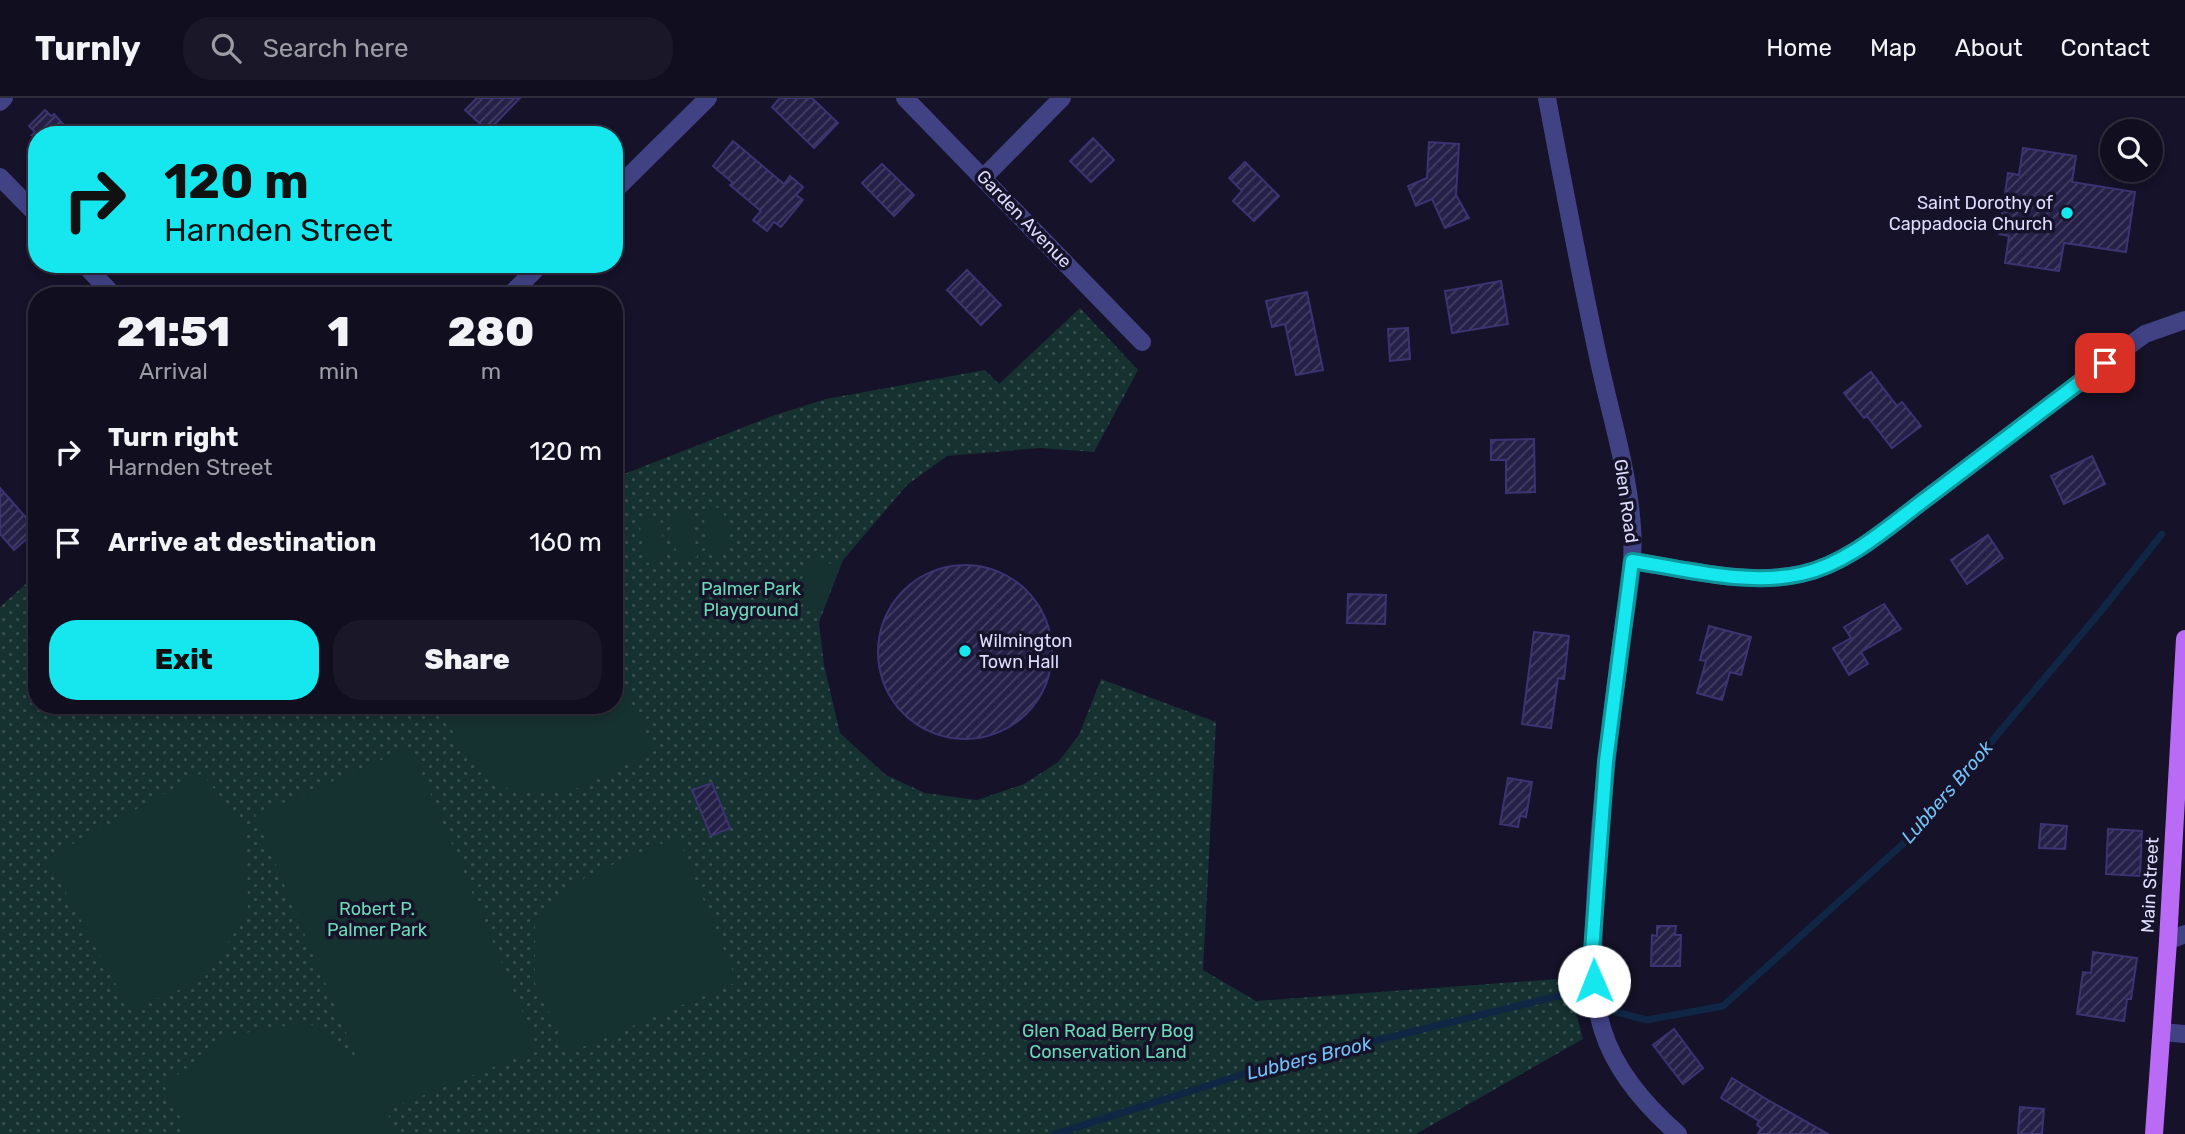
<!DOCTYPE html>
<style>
body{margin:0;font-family:Rubik,sans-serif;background:#191728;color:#f1f3f6;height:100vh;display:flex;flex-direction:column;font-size:26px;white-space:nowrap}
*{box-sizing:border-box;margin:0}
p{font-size:23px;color:#9c9ca4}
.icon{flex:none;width:38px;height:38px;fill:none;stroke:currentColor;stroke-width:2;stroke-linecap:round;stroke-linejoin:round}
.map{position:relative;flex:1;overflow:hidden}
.sheet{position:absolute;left:28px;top:189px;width:595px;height:427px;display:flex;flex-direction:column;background:#100e1f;border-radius:28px;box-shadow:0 4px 10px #0003,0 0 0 2px #302e3d}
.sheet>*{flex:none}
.guide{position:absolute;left:28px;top:28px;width:595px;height:147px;border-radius:28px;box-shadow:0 4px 10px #0003,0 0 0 2px #302e3d;background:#16e7ef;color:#111;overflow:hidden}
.controls{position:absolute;left:2100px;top:21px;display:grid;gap:14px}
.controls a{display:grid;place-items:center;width:63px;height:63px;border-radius:50%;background:#100e1f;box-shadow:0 4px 10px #0003,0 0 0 2px #302e3d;font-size:35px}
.pin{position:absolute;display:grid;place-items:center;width:60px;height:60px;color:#fff;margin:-30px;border-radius:14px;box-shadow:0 4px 10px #0006}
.me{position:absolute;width:77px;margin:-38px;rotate:359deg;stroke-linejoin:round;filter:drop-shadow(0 0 5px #0008)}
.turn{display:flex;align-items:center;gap:24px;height:147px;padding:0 21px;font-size:32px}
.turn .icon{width:91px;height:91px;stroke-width:2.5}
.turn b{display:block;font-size:49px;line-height:60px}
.eta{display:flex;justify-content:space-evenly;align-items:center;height:119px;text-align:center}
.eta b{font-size:42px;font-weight:800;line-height:49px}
.primary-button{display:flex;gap:14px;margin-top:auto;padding:14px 21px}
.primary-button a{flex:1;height:80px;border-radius:28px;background:#16e7ef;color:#111;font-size:28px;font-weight:800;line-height:80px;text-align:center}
.primary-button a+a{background:#191728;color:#f1f3f6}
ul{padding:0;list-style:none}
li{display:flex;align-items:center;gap:21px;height:91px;padding:0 21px}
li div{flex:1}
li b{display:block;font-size:26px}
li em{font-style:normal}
header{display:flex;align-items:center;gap:42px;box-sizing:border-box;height:98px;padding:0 35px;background:#100e1f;border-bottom:2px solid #302e3d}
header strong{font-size:33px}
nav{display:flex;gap:38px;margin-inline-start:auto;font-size:24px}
.search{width:490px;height:63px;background:#191728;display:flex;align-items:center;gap:18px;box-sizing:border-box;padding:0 24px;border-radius:28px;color:#9c9ca4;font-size:26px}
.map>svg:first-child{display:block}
.park{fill:url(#park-dots)}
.pitch{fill:#163230}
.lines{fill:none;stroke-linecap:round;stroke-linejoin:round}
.stream{stroke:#0f2645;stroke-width:7}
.building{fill:url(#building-hatch);stroke:#3c3373;stroke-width:2}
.minor{stroke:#414284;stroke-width:18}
.major{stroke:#b96bf5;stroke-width:18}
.route-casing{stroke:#0e969b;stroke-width:18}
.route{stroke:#16e7ef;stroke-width:12}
.poi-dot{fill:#16e7ef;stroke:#151229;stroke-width:2.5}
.labels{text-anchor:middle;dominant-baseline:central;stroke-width:7;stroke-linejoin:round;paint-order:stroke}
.poi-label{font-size:18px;fill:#dedcfd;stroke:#151229;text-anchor:end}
.street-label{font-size:18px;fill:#dedcfd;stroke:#151229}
.park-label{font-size:18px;fill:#6cd9b7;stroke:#151229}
.water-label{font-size:19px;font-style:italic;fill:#72c0f5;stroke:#151229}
</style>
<header>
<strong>Turnly</strong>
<div class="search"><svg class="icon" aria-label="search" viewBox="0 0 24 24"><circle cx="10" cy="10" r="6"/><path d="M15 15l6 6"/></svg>Search here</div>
<nav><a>Home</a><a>Map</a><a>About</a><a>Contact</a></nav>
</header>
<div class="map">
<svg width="2185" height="1036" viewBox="0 0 2185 1036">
<defs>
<pattern id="park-dots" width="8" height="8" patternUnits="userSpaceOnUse" patternTransform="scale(1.75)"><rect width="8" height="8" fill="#163230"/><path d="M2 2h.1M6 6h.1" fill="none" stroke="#374f4f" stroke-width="1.8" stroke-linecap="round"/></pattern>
<pattern id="building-hatch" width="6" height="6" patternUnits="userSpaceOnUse" patternTransform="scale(1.75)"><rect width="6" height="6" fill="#252048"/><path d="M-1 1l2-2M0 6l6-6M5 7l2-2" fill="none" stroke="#444063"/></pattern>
</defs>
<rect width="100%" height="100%" fill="#151229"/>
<path class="park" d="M1080,210L1138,272L1094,354L1040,350L947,358L907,387L843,462L819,524L824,567L840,635L886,677L925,695L977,702L1024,686L1058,664L1079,637L1101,581L1216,624L1203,872L1256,903L1572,880L1576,915L1583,941L1416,1036H0V509L37,476V607H614V380L772,318L826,301L985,272L999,286Z"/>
<g class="pitch">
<path d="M723,409L729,455L708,457L703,412Z"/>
<path d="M692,413L697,459L677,461L671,415Z"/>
<path d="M660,417L665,463L645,465L639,420Z"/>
<path d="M811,458L839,469L823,513L794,501Z"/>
<path d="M614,569L655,653L579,690L512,694L462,654L441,607H614Z"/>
<path d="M411,649L538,951L387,1012L394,1036H188L164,987L228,938L308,924L357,961L255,717Z"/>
<path d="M202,675L247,733L248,815L203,882L130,912L47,760Z"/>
<path d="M678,739L737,884L568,955L535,885V819L590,776Z"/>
</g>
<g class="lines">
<g class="stream">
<path d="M1616,914L1647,922L1723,908L1914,736L2101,513L2162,436"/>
<path d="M1055,1036L1260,971L1566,896"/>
</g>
</g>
<g class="building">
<path d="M477,0H520L488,33L465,12Z"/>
<path d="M780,0H812L838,25L814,50L772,9Z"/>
<path d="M45,12L51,18L54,16L73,37H32L35,34L29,28Z"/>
<path d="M1093,40L1114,62L1091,84L1070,63Z"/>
<path d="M733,43L784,86L790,78L803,89L796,97L803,102L781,129L774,124L767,133L753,122L761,113L730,87L733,85L713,68Z"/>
<path d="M1429,44L1459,46L1456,97L1469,120L1445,130L1432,101L1416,108L1408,88L1427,80Z"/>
<path d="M2023,50L2076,58L2072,84L2135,94L2126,154L2064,145L2059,173L2005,165L2009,138L1999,136L2008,75L2019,77Z"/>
<path d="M1245,64L1279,98L1254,123L1233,103L1242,93L1229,80Z"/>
<path d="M882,66L914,97L894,118L862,85Z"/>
<path d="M967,172L1001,207L981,227L947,192Z"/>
<path d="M1501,183L1508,226L1452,235L1445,193Z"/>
<path d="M1307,194L1323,272L1296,277L1285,226L1272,229L1266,203Z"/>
<path d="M1408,230L1410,261L1390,263L1388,231Z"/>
<path d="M1871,274L1897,308L1902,304L1921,328L1892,350L1867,318L1864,320L1844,295Z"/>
<path d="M1534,341L1535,394L1506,395V362H1491V342Z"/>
<path d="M2092,358L2105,386L2064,406L2051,378Z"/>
<path d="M0,390L37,432L14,452L0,436Z"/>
<path d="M1988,437L2003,460L1967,486L1951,462Z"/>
<circle cx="965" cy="554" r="87"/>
<path d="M1348,496L1386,497L1385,526L1347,525Z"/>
<path d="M1884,506L1901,531L1861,554L1868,566L1849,577L1833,550L1851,540L1844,529Z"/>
<path d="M1709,528L1751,539L1741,577L1730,574L1722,602L1697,595L1706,563L1700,562Z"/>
<path d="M1534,534L1569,538L1564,581L1558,580L1551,630L1522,626Z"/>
<path d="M1508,680L1532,684L1526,719L1520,718L1518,729L1500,726Z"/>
<path d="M712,685L730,730L711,738L692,692Z"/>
<path d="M2041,726L2067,728L2065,751L2039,750Z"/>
<path d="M2108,731L2142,733L2140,778L2106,776Z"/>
<path d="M1657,828H1676L1675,837H1681L1680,868H1651L1652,837L1657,838Z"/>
<path d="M2093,854L2137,860L2131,901H2127L2124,923L2077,916L2083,874L2091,875Z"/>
<path d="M1674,931L1703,970L1683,986L1653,947Z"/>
<path d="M1732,980L1768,1002L1828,1036H1758L1761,1030L1757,1027L1759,1023L1721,1000Z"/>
<path d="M2020,1009L2044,1011L2042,1036H2018Z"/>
</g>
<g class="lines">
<g class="minor">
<path d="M905,0L1142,244"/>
<path d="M1547,0C1563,85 1579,170 1597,254C1609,312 1628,370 1632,429C1635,468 1626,508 1621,547C1610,627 1601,707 1596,788C1594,836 1588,886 1603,933C1616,974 1646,1008 1678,1036"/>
<path d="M0,4L4,0"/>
<path d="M0,79L37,117"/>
<path d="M984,79L1062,0"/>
<path d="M614,93L708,0"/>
<path d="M84,166L114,198"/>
<path d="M509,198L541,166"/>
<path d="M1632,463C1686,471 1747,488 1801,476C1851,465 1893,425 1932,396C2003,343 2073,288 2145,236L2185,222"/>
<path d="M2168,843L2185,836"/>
<path d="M2162,934L2185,936"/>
</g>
<path class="major" d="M2154,1036L2168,843L2185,541"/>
</g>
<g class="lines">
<defs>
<path id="route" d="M1594,883L1592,853L1606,663L1632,463C1686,471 1746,488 1801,476C1848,466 1889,428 1927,400C1987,355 2045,310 2105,265"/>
</defs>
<use href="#route" class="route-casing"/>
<use href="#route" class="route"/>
</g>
<g class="poi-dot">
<circle cx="2067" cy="115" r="7"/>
<circle cx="965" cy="553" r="7"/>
</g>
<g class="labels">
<g class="poi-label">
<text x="2053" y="105">Saint Dorothy of<tspan x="2053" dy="21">Cappadocia Church</tspan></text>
<text x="979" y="543" text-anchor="start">Wilmington<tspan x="979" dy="21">Town Hall</tspan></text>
</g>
<g class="street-label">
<text transform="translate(1024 121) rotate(46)">Garden Avenue</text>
<text transform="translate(1626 403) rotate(82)">Glen Road</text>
<text transform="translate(2150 787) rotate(-87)">Main Street</text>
</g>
<g class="park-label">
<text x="751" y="491">Palmer Park<tspan x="751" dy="21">Playground</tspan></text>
<text x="377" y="811">Robert P.<tspan x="377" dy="21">Palmer Park</tspan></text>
<text x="1108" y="933">Glen Road Berry Bog<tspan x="1108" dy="21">Conservation Land</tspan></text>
</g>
<g class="water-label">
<text transform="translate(1947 694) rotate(-49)">Lubbers Brook</text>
<text transform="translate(1309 960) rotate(-14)">Lubbers Brook</text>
</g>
</g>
</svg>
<div class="controls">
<a><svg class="icon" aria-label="search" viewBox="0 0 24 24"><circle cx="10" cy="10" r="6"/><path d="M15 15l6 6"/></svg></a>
</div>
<div class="pin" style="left:2105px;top:265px;background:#d93025"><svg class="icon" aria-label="arrive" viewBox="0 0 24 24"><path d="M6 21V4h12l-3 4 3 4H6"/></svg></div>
<svg class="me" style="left:1594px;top:883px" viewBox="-20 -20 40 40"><circle r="19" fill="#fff"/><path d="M0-13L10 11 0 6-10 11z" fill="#16e7ef"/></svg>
<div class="guide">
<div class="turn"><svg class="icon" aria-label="right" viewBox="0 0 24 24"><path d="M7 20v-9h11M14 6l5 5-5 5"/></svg><div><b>120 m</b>Harnden Street</div></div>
</div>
<section class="sheet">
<div class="eta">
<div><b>21:51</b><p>Arrival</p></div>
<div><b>1</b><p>min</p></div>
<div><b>280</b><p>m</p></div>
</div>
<ul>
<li><svg class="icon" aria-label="right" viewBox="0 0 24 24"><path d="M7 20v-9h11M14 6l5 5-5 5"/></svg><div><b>Turn right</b><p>Harnden Street</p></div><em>120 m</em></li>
<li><svg class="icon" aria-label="arrive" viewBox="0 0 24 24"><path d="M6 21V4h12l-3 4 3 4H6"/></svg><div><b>Arrive at destination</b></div><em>160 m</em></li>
</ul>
<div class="primary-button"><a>Exit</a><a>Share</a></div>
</section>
</div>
